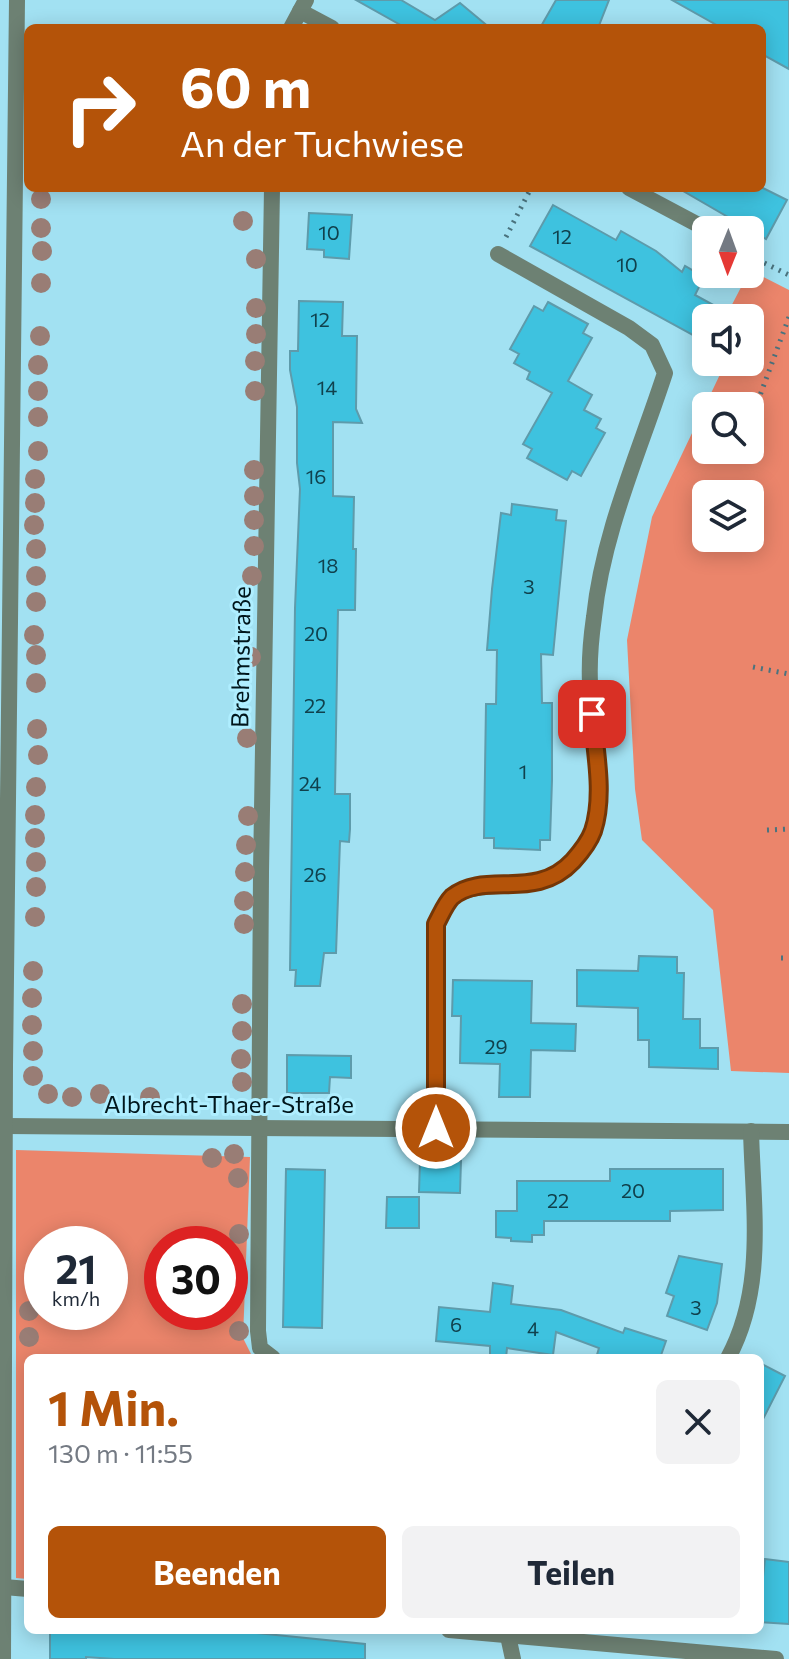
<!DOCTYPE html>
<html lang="de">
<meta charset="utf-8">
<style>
body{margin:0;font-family:Commissioner,sans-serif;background:#f2f2f3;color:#1f2937;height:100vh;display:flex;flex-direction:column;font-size:30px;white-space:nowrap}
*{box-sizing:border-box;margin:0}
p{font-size:26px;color:#747a83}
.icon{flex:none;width:44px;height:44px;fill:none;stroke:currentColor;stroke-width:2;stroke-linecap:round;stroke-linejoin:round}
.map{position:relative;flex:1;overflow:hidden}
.panel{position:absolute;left:24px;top:1354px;width:740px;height:280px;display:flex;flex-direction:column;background:#fff;border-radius:12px;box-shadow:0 4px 20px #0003}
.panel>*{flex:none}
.hud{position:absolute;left:24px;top:24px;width:742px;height:168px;border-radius:12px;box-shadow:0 4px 20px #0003;background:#b45309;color:#fff;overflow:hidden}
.needle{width:52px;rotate:181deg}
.controls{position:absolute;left:692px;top:216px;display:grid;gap:16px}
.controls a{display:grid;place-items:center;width:72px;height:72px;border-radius:12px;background:#fff;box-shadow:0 4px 20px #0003;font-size:40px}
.speed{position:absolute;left:24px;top:1226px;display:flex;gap:16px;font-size:40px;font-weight:700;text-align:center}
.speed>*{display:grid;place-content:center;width:104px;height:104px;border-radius:50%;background:#fff;box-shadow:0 4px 20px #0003;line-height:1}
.speed small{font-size:20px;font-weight:400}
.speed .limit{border:12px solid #d22;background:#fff;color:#111}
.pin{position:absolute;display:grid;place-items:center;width:68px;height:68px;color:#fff;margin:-34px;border-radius:16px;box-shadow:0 4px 12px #0006}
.me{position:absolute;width:88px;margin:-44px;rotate:0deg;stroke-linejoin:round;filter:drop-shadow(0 0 6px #0008)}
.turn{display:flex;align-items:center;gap:28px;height:168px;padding:0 24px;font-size:36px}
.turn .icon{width:104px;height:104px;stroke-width:2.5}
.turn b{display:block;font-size:56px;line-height:68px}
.round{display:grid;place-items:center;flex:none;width:84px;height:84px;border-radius:12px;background:#f2f2f3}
.summary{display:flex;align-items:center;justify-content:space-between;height:136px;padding:0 24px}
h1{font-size:48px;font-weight:700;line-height:60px;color:#b45309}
.button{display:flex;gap:16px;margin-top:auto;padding:16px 24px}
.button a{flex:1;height:92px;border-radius:12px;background:#b45309;color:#fff;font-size:32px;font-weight:700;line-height:92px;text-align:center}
.button a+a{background:#f2f2f3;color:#1f2937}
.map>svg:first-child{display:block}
.green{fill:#eb856b;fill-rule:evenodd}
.building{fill:#3ec2df;stroke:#5e9bab;stroke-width:2}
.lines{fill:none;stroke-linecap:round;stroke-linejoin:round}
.path{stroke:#4a737e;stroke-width:5;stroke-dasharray:2 6;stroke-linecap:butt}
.minor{stroke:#6d8173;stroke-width:16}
.tree{fill:#997d75}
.route-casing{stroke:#753606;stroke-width:20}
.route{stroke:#b45309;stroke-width:14}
.labels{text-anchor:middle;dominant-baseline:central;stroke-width:6;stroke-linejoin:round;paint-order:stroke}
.number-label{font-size:20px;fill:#10414d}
.street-label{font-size:24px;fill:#00161c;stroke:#afeeff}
</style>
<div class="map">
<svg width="789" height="1659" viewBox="0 0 789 1659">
<rect width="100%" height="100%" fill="#a2e1f2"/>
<g class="green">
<path d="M750,270L789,290V1073L731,1071L713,910L642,840L635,789L627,640L652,517L724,366L717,362H750V318H725ZM706,406H750V450H706ZM706,494H750V538H706Z"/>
<path d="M16,1150L250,1157L243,1338L253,1358H28V1579L16,1578ZM42,1244H110V1312H42ZM162,1244H230V1312H162Z"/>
</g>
<g class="building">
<path d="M356,0H401L435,20L460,3L490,28H406Z"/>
<path d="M556,0H609L598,28H540Z"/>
<path d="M672,0H789V69L762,54V28H722Z"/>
<path d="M678,188H763L787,200L766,239Z"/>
<path d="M553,205L616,240L621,231L656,251L682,272L685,266L704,277L695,295L717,307L712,318H706V328L700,339L530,246Z"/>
<path d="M309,213L352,215L349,259L324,257V250L307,249Z"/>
<path d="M299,301L343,302L342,336H357L356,409L362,423L333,422V496L354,497L353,549H356L355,610H338L335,794H350V829L349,842L340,841L336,953H324L320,986H295L296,970H290L295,608L300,489L297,463V407L290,370V351H298Z"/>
<path d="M548,302L588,324L583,333L592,338L568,381L592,395L584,410L601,419L596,428L605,433L581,476L572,471L567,480L527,458L532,449L523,444L552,393L527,379L530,372L514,363L519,354L510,349L534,306L543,311Z"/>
<path d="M512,504L557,510L556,520L566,521L553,655L541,654L542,703H552V780L550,840H540V850L494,848V838H484L486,704H496L497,650H487L492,589L501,513L511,515Z"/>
<path d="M639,956L677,957V973H684L683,1019H700V1048H718V1069L649,1067V1040H638V1008L577,1006V970L638,971Z"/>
<path d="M453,980L532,981L531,1023L576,1024L575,1051L531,1050L530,1097H499L500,1064L460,1063L461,1016H452Z"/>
<path d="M287,1055L351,1056V1078L330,1077L329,1093H287Z"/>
<path d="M420,1161H461L460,1193L419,1192Z"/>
<path d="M286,1169L325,1170L322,1328L283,1327Z"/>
<path d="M610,1169H723V1210L670,1211V1221H544V1235H532V1242L511,1241V1238L496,1237V1211H517V1181H610Z"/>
<path d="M387,1197H419V1228H386Z"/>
<path d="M679,1256L722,1264L717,1303L707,1330L667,1316L674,1296L666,1293Z"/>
<path d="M493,1283L513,1286L511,1304L561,1310L623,1333L625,1328L666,1341L660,1358H596L599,1348L556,1332L553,1355L507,1348L506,1358H490V1346L436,1341L439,1307L490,1312Z"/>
<path d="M760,1363L785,1376L760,1425Z"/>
<path d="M765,1559L789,1562V1624L760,1622V1586H762Z"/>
<path d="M50,1630H227L365,1644V1659H114L86,1657V1659H50Z"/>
</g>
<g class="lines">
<g class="path">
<path d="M506,237L531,188"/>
<path d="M750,256L789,275"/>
<path d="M755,409L789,317"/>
<path d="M753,667L789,674"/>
<path d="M767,830L789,829"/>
<path d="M781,958H789"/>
</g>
<g class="minor">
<path d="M300,11L332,28"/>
<path d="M291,28L306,0"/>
<path d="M272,188L261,872L258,1331L260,1348L273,1358"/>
<path d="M629,188L708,230"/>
<path d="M5,1126L789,1132"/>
<path d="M436,1128V924C441,915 445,904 452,898C461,890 475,888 486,887C534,883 569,886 592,834C607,798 591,724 590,683C589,661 591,638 594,617C603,532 639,453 665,373L652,345L629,328L498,254"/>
<path d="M728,1358C766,1288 753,1208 751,1131"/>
<path d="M4,1587L28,1589"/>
<path d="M449,1630L776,1659"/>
<path d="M508,1636L513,1659"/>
<path d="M3,1659L5,1066L17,0"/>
</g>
</g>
<g class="tree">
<circle cx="41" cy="199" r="10"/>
<circle cx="243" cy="221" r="10"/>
<circle cx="41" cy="228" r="10"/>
<circle cx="42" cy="251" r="10"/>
<circle cx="256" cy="259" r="10"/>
<circle cx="41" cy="283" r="10"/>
<circle cx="256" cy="308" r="10"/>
<circle cx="256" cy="334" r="10"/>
<circle cx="40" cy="336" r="10"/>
<circle cx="255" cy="361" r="10"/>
<circle cx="38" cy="365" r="10"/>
<circle cx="38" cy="391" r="10"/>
<circle cx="255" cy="391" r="10"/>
<circle cx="38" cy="417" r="10"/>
<circle cx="38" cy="451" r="10"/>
<circle cx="254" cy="470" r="10"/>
<circle cx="35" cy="479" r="10"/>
<circle cx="254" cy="496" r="10"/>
<circle cx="35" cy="503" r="10"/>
<circle cx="254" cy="520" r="10"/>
<circle cx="34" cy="525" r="10"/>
<circle cx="254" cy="546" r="10"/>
<circle cx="36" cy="549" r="10"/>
<circle cx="36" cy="576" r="10"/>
<circle cx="252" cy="576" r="10"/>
<circle cx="36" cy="602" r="10"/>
<circle cx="34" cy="635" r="10"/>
<circle cx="36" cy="655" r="10"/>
<circle cx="251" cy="657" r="10"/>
<circle cx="36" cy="683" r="10"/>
<circle cx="37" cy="729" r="10"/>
<circle cx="247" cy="738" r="10"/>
<circle cx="38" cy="755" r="10"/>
<circle cx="36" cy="787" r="10"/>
<circle cx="35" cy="815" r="10"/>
<circle cx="248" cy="816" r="10"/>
<circle cx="35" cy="838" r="10"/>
<circle cx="246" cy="845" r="10"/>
<circle cx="36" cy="862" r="10"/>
<circle cx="245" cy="872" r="10"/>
<circle cx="36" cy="887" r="10"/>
<circle cx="244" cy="901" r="10"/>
<circle cx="35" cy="917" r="10"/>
<circle cx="244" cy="924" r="10"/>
<circle cx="33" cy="971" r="10"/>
<circle cx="32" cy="998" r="10"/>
<circle cx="242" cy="1004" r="10"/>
<circle cx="32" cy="1025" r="10"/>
<circle cx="242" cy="1031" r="10"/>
<circle cx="33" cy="1051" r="10"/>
<circle cx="241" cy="1059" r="10"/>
<circle cx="33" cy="1076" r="10"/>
<circle cx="242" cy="1082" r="10"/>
<circle cx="48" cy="1094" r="10"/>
<circle cx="100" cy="1094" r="10"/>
<circle cx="72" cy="1097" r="10"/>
<circle cx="150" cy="1097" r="10"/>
<circle cx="234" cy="1154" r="10"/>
<circle cx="212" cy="1158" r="10"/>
<circle cx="238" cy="1178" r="10"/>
<circle cx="239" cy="1234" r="10"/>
<circle cx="29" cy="1311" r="10"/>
<circle cx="239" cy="1331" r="10"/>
<circle cx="29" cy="1337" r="10"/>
</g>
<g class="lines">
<defs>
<path id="route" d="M436,1128V924C441,915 445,904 452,897C485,870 535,902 573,861C581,852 589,842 593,831C605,795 595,750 592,714"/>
</defs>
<use href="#route" class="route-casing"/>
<use href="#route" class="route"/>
</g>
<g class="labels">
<g class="number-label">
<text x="329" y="232">10</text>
<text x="562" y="236">12</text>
<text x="627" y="264">10</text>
<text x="320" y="319">12</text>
<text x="327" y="387">14</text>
<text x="316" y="476">16</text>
<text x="328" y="565">18</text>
<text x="529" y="586">3</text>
<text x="316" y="633">20</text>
<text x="315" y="705">22</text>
<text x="523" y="771">1</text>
<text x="310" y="783">24</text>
<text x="315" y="874">26</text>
<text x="496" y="1046">29</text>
<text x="633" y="1190">20</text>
<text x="558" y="1200">22</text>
<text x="696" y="1307">3</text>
<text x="456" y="1324">6</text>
<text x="533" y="1328">4</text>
</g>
<g class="street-label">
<text transform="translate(240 657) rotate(-89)">Brehmstraße</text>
<text x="229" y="1103">Albrecht-Thaer-Straße</text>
</g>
</g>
</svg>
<div class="controls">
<a><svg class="needle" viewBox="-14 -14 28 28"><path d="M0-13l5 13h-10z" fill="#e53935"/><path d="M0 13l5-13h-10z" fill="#747a83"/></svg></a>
<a><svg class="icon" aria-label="sound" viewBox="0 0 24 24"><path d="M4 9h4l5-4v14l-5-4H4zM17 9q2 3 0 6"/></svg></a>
<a><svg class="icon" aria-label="search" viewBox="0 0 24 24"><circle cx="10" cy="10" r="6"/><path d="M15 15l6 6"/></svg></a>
<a><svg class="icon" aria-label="layers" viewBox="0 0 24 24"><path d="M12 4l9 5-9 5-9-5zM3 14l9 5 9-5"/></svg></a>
</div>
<div class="speed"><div>21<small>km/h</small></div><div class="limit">30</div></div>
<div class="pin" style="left:592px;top:714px;background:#d93025"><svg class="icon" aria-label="arrive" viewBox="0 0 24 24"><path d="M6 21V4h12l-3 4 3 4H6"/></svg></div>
<svg class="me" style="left:436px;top:1128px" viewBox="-20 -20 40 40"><circle r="17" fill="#b45309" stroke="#fff" stroke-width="3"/><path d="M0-11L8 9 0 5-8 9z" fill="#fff"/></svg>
<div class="hud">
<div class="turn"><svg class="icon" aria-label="right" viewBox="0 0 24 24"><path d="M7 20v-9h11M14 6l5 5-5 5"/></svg><div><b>60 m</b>An der Tuchwiese</div></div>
</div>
<section class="panel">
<div class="summary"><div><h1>1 Min.</h1><p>130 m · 11:55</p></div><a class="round"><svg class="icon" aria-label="close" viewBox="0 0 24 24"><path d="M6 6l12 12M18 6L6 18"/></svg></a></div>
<div class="button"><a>Beenden</a><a>Teilen</a></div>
</section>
</div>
